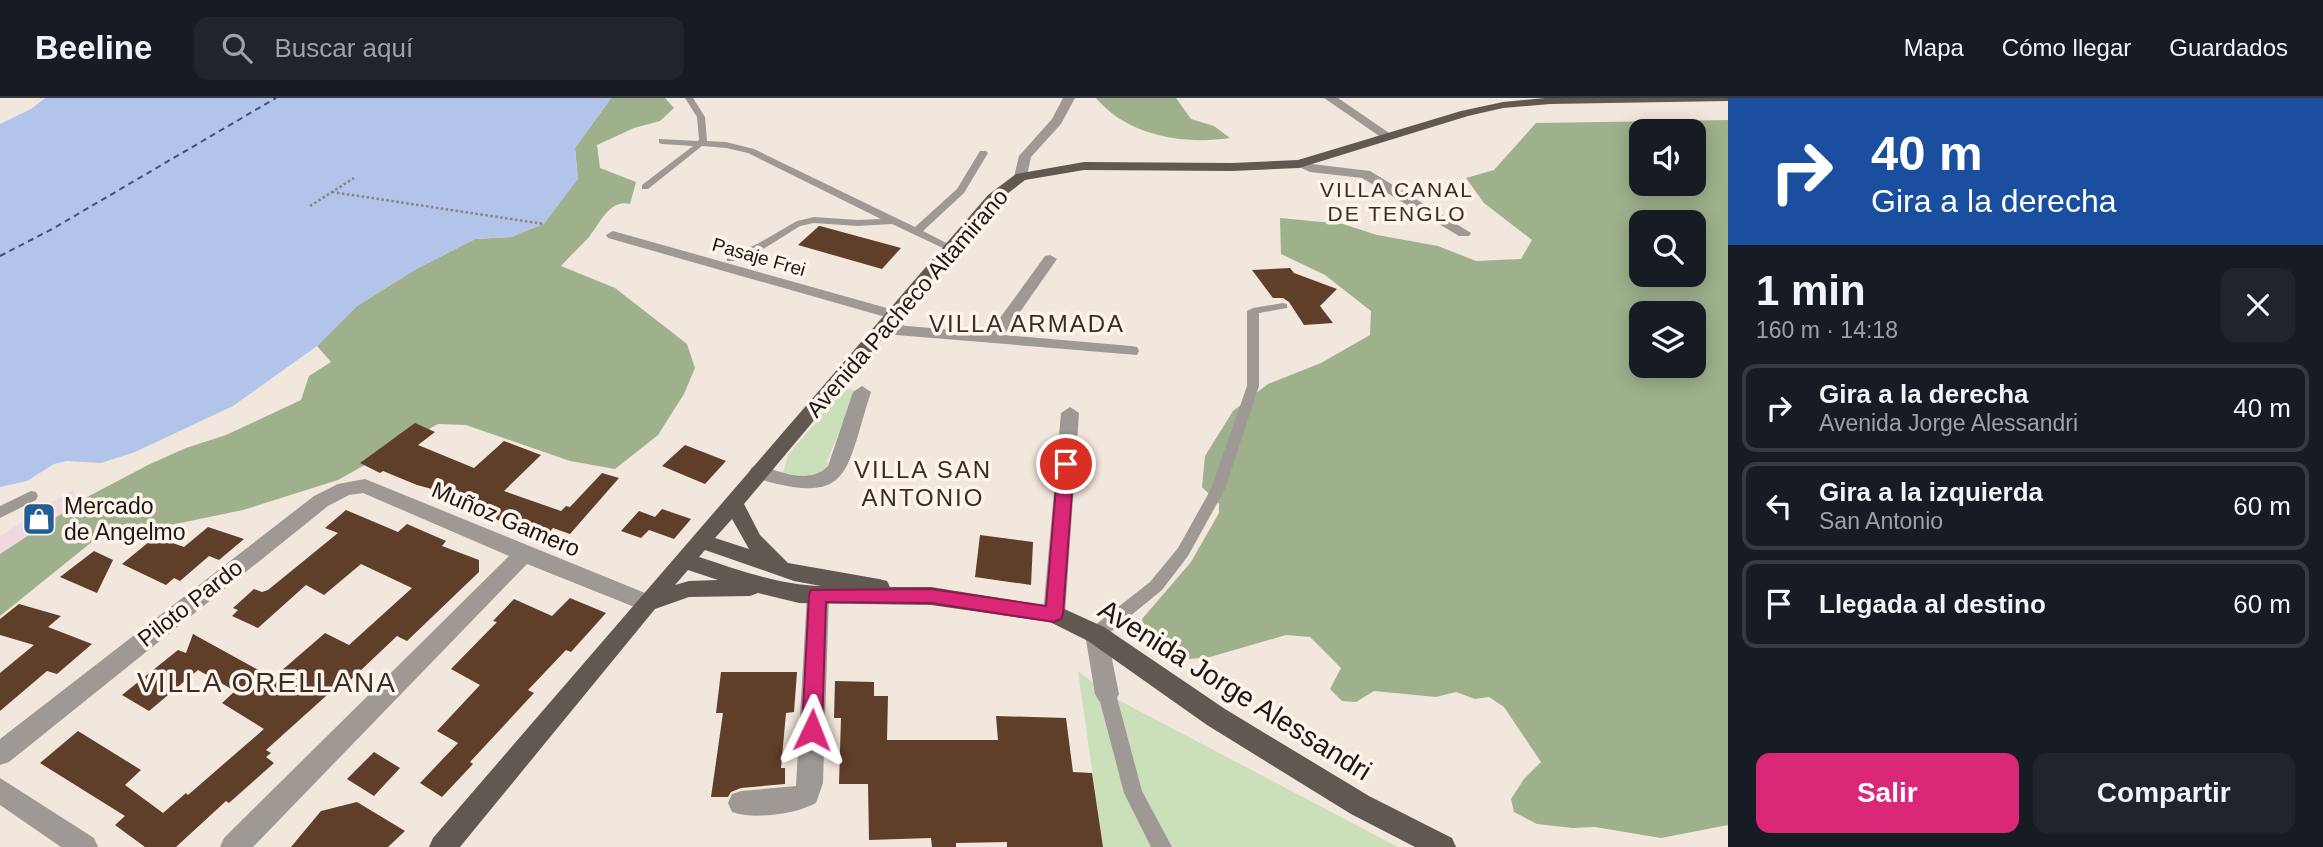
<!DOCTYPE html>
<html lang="es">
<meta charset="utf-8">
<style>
body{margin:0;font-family:Arial,sans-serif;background:#20242c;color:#f1f3f6;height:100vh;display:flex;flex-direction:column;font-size:26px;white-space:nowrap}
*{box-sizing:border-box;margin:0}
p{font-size:23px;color:#9ea1a6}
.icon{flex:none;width:38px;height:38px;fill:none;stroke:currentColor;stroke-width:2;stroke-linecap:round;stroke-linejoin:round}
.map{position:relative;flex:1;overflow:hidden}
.side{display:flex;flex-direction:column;background:#171b24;width:595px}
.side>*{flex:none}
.top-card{background:#1a4fa0;color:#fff;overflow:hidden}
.fabs{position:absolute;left:1629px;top:21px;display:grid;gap:14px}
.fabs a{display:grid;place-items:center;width:77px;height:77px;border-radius:14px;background:#171b24;box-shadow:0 4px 18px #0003;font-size:35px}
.pin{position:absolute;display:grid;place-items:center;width:60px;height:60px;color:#fff;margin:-30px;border:4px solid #fff;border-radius:50%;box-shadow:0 2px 7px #0007}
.me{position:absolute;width:77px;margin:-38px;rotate:2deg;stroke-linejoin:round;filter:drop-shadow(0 0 5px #0008)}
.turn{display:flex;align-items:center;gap:24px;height:147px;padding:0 28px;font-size:32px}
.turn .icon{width:91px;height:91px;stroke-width:2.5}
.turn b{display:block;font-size:49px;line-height:60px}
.round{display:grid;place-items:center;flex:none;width:74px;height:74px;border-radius:14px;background:#20242c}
.headline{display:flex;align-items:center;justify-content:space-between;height:119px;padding:0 28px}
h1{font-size:42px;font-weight:600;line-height:52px}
.cta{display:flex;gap:14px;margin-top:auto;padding:14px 28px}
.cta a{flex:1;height:80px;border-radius:14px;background:#db2777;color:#fff;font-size:28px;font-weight:600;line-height:80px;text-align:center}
.cta a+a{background:#20242c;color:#f1f3f6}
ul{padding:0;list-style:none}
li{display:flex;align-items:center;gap:21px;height:88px;margin:0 14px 10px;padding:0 14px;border:4px solid #363941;border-radius:14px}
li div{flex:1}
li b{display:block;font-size:26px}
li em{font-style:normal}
header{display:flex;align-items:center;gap:42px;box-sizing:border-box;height:98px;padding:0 35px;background:#171b24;border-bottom:2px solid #363941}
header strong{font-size:33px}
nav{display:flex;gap:38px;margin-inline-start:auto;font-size:24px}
.search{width:490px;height:63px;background:#20242c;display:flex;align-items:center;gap:18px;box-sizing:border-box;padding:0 24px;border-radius:14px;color:#9ea1a6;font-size:26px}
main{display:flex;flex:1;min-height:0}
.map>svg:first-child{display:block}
.commercial{fill:#f0d7e0}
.green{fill:#ccdfbb}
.forest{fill:#9eb18c;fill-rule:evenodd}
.water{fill:#b2c4ea}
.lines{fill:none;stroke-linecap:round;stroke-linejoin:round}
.ferry{stroke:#3d5485;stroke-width:2;stroke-dasharray:6 4.5;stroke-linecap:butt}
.building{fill:#5f3e2a}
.path{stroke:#8b837b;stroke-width:2.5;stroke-dasharray:2.5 2.5;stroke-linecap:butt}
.service{fill:#9e9995;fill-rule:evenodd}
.minor{fill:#9e9995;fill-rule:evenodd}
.primary{fill:#615951;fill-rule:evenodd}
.route{fill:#db2777;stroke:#8e194d;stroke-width:2}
.labels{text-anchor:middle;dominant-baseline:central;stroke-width:7;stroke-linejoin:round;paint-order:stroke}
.far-street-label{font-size:19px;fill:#1c1814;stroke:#fef4ec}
.far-neighbourhood-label{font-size:21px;letter-spacing:2px;fill:#372e26;stroke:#fef4ec}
.street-label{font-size:23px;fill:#1c1814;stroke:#fef4ec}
.poi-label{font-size:23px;fill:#1c1814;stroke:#fef4ec;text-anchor:start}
.neighbourhood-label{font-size:24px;letter-spacing:2px;fill:#372e26;stroke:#fef4ec}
.near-neighbourhood-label{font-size:28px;letter-spacing:2px;fill:#372e26;stroke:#fef4ec}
.near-street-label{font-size:28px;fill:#1c1814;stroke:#fef4ec}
</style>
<header>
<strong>Beeline</strong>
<div class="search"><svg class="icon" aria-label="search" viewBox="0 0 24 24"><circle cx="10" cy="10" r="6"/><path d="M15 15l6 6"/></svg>Buscar aquí</div>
<nav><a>Mapa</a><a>Cómo llegar</a><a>Guardados</a></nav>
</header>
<main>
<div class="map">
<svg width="1728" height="749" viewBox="0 0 1728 749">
<rect width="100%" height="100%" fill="#f2e7dc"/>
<path class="commercial" d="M72,392L81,403L0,456V438Z"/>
<g class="green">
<path d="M845,290L856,293L827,363L828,368L818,381L783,375L788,357Z"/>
<path d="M1078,573L1107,596L1398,749H1103Z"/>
</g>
<g class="forest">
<path d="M611,0H665L674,10L660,23L634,30L597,47L600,70L636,84L630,106C609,101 600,126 589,139C580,149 570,158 561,168L615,190L687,246L695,270L684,296L658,337L615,371L570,363L466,327L438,326L338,382L243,412L93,443L0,518V456L89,398L150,366L186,350L226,337L301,302L309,278L331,264L317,248L357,208L416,171L475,141L512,139L578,81L575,50Z"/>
<path d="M1096,0H1176L1191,21L1214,28L1230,40C1184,47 1128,38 1096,0Z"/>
<path d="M1728,22V727L1661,740L1595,729L1573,730L1537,726L1514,714L1511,701L1524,681L1541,664L1504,609L1489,599L1475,601L1456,594L1436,599L1374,593L1356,604L1342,603L1330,591L1341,570L1310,539L1286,537L1210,559L1190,561L1146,536L1142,521L1191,464L1219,415V406L1202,389L1205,358L1233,313L1268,286L1321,265L1370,237L1371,213L1325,177L1281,156L1280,120L1343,126L1377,137L1438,148L1476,163L1521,161L1532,142L1484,105L1466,80L1494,72L1536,25ZM1642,33H1694V86H1642ZM1642,124H1694V177H1642ZM1642,215H1694V268H1642Z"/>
</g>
<path class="water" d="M45,0H611L575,50L578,81L544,126L512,139L475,141L416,171L357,208L317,248L233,308L135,354L101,365L67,363L54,366L27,383L0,389V26L31,11Z"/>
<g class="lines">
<path class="ferry" d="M0,158L54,130L276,0"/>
</g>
<g class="building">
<path d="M819,128H820L901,150L882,171L798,147Z"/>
<path d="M1290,170L1294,175L1337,191L1320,208L1333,225L1304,227L1289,204L1283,200H1273L1252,172Z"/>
<path d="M415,325L435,334L418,347L474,370L504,343L541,357L504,393L561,413L566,408L570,409L602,375L619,380L570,436L553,430L545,439L495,421L498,417L443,394L417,387L383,373L380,375L360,365Z"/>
<path d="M685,347L726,363L705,386L662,368Z"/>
<path d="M662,411L691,421L674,441L649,432L641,440L621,433L639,413L655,419Z"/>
<path d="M346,412L398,434L407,426L446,443L442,448L479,462V474L407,543L397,538L340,592L336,589L266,652L271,655L266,659L274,665L229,705L226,703L176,749H145L115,727L125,718L40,665L78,633L141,672L125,687L163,715L186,695L188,697L264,631L222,605L235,593L198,572L149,613L122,597L178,552L186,555L193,536L273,580L325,535L349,547L412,490L361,466L324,497L306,487L258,530L232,518L238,512L233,510L254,491L262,494L268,492L338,435L325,430Z"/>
<path d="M208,429L244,441L219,462L209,458L180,483L174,480L166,487L122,466L155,439L184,449Z"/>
<path d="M980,437L1033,444L1031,487L975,479Z"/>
<path d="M94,453L113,462L97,495L60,479Z"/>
<path d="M570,500L606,515L571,554L566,552L528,592L534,595L470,664L473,666L442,699L420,685L458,645L437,633L480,587L451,571L497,524L493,523L514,501L552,518Z"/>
<path d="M19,506L61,518L48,529L92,546L57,576L47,573L0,613V575L34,547L0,537V521Z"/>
<path d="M721,574H797L794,614L786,615L781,670H785V686L741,690L731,694L728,699H711L723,615H716Z"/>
<path d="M835,583L874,584V598H888L887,642H998L996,618L1066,620L1073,674L1092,675L1103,749H1007V744L956,745V749H932L931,740L869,742L868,686H839L841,620H834Z"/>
<path d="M374,654L400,670L374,698L347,681Z"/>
<path d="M357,704L405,733L388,749H291L321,713Z"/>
</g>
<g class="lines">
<g class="path">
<path d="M332,94L544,126"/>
<path d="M310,108L354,80"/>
</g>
<g class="service">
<path d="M685,0H693L705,19L707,43L726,44L754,51L915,129L957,91L980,53H986L988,55L964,95L923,133L956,150L951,153L947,152L892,126L858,128L814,125L800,128L765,150L735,163H727V159L757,146L797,123L814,119L858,122L881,121L748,55L726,50L702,48L648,91H642V87L693,48L662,46L659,45V41L698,43L699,41L697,19Z"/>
<path d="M1283,205L1287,206V210L1259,215V288L1225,391L1188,458L1162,492L1102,541L1096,543L1090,541L1088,536L1090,531L1150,484L1178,450L1211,391L1247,288V213L1253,210Z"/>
<path d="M31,393L36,394L38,398L36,402L0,420V408Z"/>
<path d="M1107,589L1113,591L1116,596L1142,693L1172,749H1151L1124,695L1098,596L1101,591Z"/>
</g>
<g class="minor">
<path d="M1063,0H1075L1061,26L1031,59L1026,82H1016L1014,79L1019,58L1052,21Z"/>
<path d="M1324,0H1338L1395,39L1385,42Z"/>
<path d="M1299,62L1312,66L1370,73L1471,135L1469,138H1459L1362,80L1310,74L1293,66Z"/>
<path d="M613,133L901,214L903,217L895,222L889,220L608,140L606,137Z"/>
<path d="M1050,157L1057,161L1004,237L1131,248L1137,249L1139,253L1137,257L884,236L876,231L884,226L989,235L1045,158Z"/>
<path d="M862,288L871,294C844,378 852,409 752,379L749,374L752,369L759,367C781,374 810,387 828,368L853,294Z"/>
<path d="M1070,309L1079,315L1065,516L1062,522L1054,525L1046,522L1043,516L1061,315Z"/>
<path d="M365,381L655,499L658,505L655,511L647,514L527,466L253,749H220L224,740L509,458L363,395L349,397L328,408L9,664L0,667V641L314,398L338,386Z"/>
<path d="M818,488L826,491L829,497L823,685L816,705C796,716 754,722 732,714L728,705L732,696L741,693L796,688L807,497L810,491Z"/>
<path d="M1096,527L1104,529L1107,536L1119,596L1115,603L1107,606L1099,603L1095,596L1085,536L1088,529Z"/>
<path d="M0,680L94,740L98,749H61L0,707Z"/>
</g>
<path class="primary" d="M1545,0H1728V3L1550,6L1503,10L1468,18L1299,70L1232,73L1084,72L1025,82L998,103L744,406L760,437L788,465L879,481L887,483L890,489H931L1062,510L1104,529L1225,611L1369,698L1452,740L1456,749H1415L1351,716L1207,627L1088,543L1050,524L931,507L799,505L758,495L750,498L689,499L655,511L460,749H429L433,740L988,97L1016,76L1084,64L1232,65L1298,62L1461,13L1503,4ZM732,421L749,451L715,440ZM705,452L794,483L821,488C779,487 739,472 699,459ZM688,472L718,482L689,483L675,487Z"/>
</g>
<path class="route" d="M1066,360L1074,366L1063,516L1061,521L1054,524L931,505L826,504L822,632L819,638L812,641L805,638L802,632L809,497L811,492L931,491L1046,508L1058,366Z"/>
<defs>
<symbol id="shop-square" viewBox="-11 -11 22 22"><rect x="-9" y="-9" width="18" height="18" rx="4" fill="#225d94" stroke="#fef4ec"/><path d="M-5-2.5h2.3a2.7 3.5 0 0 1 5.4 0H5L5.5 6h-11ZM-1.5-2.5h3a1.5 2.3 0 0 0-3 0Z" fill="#fff"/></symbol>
</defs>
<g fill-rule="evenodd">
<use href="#shop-square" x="20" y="402" width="38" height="38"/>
</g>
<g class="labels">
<g class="far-street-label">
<text transform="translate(759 159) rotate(16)">Pasaje Frei</text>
</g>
<g class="far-neighbourhood-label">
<text x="1397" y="91">VILLA CANAL<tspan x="1397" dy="24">DE TENGLO</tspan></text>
</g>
<g class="street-label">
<text transform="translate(907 205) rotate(-49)">Avenida Pacheco Altamirano</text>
<text transform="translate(506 421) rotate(23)">Muñoz Gamero</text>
<text transform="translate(190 505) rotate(-38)">Piloto Pardo</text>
</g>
<g class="poi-label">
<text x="64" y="408">Mercado<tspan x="64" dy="26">de Angelmo</tspan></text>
</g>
<g class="neighbourhood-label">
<text x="1027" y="225">VILLA ARMADA</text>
<text x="923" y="371">VILLA SAN<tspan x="923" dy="28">ANTONIO</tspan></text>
</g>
<g class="near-neighbourhood-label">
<text x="267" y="584">VILLA ORELLANA</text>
</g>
<g class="near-street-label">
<text transform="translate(1235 592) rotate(32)">Avenida Jorge Alessandri</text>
</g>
</g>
</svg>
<div class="fabs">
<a><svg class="icon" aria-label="sound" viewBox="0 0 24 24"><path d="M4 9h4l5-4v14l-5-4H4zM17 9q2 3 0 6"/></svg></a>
<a><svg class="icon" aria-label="search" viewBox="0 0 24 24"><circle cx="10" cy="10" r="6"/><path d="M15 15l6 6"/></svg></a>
<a><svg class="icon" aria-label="layers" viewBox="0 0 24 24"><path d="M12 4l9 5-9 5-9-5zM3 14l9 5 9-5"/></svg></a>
</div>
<div class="pin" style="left:1066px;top:366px;background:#d93025"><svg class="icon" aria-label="arrive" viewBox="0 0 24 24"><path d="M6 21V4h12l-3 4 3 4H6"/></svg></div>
<svg class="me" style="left:812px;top:632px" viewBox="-20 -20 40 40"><path d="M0-17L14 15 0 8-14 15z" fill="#db2777" stroke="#fff" stroke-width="4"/></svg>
</div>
<section class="side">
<div class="top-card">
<div class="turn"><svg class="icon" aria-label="right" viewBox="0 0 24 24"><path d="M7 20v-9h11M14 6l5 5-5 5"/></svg><div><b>40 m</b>Gira a la derecha</div></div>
</div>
<div class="headline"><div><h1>1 min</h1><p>160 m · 14:18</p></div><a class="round"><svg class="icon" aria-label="close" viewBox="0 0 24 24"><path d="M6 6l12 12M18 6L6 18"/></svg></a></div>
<ul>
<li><svg class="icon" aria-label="right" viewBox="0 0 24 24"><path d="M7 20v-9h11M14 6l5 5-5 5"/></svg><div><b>Gira a la derecha</b><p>Avenida Jorge Alessandri</p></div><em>40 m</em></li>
<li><svg class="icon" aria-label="left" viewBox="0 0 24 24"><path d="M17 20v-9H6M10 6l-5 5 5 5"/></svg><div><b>Gira a la izquierda</b><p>San Antonio</p></div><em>60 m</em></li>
<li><svg class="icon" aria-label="arrive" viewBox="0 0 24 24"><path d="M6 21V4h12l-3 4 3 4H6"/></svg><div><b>Llegada al destino</b></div><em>60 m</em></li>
</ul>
<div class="cta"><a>Salir</a><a>Compartir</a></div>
</section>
</main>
